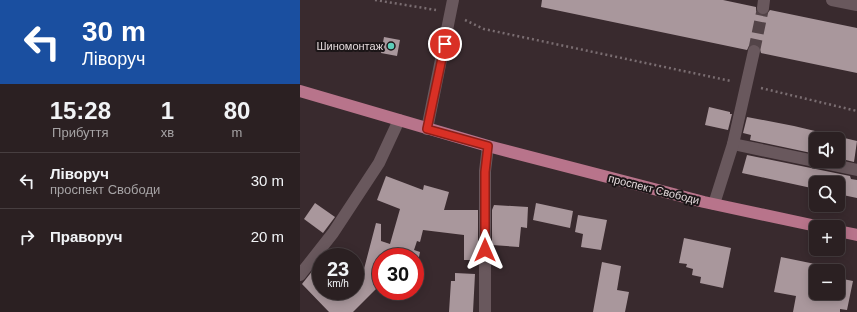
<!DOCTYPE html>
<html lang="uk">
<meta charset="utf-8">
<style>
body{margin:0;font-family:Helvetica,sans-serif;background:#372d2f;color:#f1f3f6;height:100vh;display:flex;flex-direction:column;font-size:15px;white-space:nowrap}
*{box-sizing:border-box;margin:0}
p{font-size:13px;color:#a6a3a5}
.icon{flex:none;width:22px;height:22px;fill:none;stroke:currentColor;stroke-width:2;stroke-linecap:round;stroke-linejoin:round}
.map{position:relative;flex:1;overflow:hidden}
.side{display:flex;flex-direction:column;background:#2b2022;width:300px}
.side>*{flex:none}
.hud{background:#1a4fa0;color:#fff;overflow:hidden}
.buttons{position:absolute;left:509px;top:132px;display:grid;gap:8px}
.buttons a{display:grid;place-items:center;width:36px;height:36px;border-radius:6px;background:#2b2022;box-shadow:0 2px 10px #0003,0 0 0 1px #473e40;font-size:20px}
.speed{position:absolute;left:12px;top:248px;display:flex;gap:8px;font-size:20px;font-weight:700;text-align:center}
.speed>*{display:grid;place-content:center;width:52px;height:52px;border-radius:50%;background:#2b2022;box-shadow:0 2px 10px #0003,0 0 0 1px #473e40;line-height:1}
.speed small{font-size:10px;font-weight:400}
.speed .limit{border:6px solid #d22;background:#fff;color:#111}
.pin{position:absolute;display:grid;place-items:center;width:34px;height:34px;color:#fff;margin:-17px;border:2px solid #fff;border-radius:50%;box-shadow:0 1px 4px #0007}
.me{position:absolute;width:44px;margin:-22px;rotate:0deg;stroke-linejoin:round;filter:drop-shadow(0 0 3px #0008)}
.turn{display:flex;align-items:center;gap:14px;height:84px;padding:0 16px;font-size:18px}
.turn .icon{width:52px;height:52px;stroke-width:2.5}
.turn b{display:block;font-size:28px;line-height:34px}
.eta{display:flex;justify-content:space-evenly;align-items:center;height:68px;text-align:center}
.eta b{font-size:24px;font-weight:600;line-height:28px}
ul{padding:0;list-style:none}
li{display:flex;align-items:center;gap:12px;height:56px;padding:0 16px;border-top:1px solid #473e40}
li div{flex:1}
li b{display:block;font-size:15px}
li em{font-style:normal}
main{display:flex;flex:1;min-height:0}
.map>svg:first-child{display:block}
.building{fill:#a9979c}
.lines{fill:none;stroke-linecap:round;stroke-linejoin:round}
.minor-tunnel{stroke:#534448;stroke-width:12;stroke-dasharray:12 6;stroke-linecap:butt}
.path{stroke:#7a6d71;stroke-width:2.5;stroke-dasharray:2 3;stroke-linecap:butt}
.minor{stroke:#69585d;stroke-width:12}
.major{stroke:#b8748b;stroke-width:12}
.route-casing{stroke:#8d1f18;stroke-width:10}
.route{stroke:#d93025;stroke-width:7}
.poi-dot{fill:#5dceba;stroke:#1b1517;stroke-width:1.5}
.labels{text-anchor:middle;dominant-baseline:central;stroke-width:4;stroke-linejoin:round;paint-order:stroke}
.poi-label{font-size:11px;fill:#e4dadc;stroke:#1b1517;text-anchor:end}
.street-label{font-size:11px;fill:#e4dadc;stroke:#1b1517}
</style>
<main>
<section class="side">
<div class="hud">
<div class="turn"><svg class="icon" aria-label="left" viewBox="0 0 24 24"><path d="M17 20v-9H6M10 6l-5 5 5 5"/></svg><div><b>30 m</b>Ліворуч</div></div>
</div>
<div class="eta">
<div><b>15:28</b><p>Прибуття</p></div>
<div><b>1</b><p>хв</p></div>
<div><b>80</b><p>m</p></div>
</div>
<ul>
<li><svg class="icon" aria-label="left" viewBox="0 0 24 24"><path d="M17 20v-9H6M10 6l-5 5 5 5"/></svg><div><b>Ліворуч</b><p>проспект Свободи</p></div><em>30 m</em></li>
<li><svg class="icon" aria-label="right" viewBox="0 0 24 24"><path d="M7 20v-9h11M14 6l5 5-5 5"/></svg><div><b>Праворуч</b></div><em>20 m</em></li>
</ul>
</section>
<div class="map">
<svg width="557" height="312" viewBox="0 0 557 312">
<rect width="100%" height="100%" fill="#392a2e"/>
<g class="building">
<path d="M242,0H423L456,7V11L462,15H466L470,10L557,28V73L461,53L459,46L455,44L449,46L447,50L241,7Z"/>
<path d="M84,37L100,40L97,56L81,53Z"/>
<path d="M409,107L430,112V114H432L428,130L405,125Z"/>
<path d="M447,117L494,126L557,141L554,162L538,158V139H516V154L450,140L451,135L443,133Z"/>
<path d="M447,155L550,176L551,179L557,180V198L538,194V183H516V189L442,173Z"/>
<path d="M86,176L123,190L124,185L149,192L144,210H178V260H164V235L123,230L120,242L117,241L114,250L120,252L119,257H81V284L53,312H29L2,284L21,260V291H56L58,292L76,223L81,224V241L90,244L100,209L77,200Z"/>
<path d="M15,203L35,217L23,233L4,219Z"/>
<path d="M236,203L273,211L270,228L233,220Z"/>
<path d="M194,205L228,207L227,228L221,227L219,247L192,245V210Z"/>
<path d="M278,215L307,220L301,250L281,247L283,234L275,232Z"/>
<path d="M384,238L431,248L423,288L400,283L401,277L392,275L393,269L386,267L387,264L379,263Z"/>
<path d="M481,257L520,265L519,271H516V293H538V278L553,281L547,310L540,309V312H493L496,296L474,292Z"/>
<path d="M302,262L321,266L317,290L329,292L325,312H293Z"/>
<path d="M155,273L175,274L173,312H149L151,281H155Z"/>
</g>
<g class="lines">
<path class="minor-tunnel" d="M454,51L463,8"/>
<g class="path">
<path d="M75,0L136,10"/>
<path d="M165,20L184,29L431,81"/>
<path d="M461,88L557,111"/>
</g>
<g class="minor">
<path d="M532,0L557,5"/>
<path d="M463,8L464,0"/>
<path d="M127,129L153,0"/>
<path d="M433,144L557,170"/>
<path d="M414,204L433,144L454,51"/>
<path d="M0,275L33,233L79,163L99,120"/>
<path d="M185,312V171L188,146"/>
</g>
<g class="major">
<path d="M0,91L188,146L404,202L521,227"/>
<path d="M538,231L557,235"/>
</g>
</g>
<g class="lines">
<defs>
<path id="route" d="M145,44L127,129L188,146L185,172V250"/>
</defs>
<use href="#route" class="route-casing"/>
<use href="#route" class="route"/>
</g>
<circle class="poi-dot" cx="91" cy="46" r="4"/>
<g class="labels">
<g class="poi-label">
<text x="83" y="46">Шиномонтаж</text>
</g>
<g class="street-label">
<text transform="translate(354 189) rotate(14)">проспект Свободи</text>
</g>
</g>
</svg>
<div class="buttons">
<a><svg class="icon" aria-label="sound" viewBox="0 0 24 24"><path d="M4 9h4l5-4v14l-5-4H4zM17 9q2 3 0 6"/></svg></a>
<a><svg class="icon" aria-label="search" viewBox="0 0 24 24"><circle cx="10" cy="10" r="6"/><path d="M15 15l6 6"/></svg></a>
<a>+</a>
<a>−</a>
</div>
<div class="speed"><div>23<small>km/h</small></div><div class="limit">30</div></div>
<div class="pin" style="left:145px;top:44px;background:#d93025"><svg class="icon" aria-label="arrive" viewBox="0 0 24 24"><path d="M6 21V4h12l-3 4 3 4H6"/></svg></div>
<svg class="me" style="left:185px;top:250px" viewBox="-20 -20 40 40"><path d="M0-17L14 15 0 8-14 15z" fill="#d93025" stroke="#fff" stroke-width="4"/></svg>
</div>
</main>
